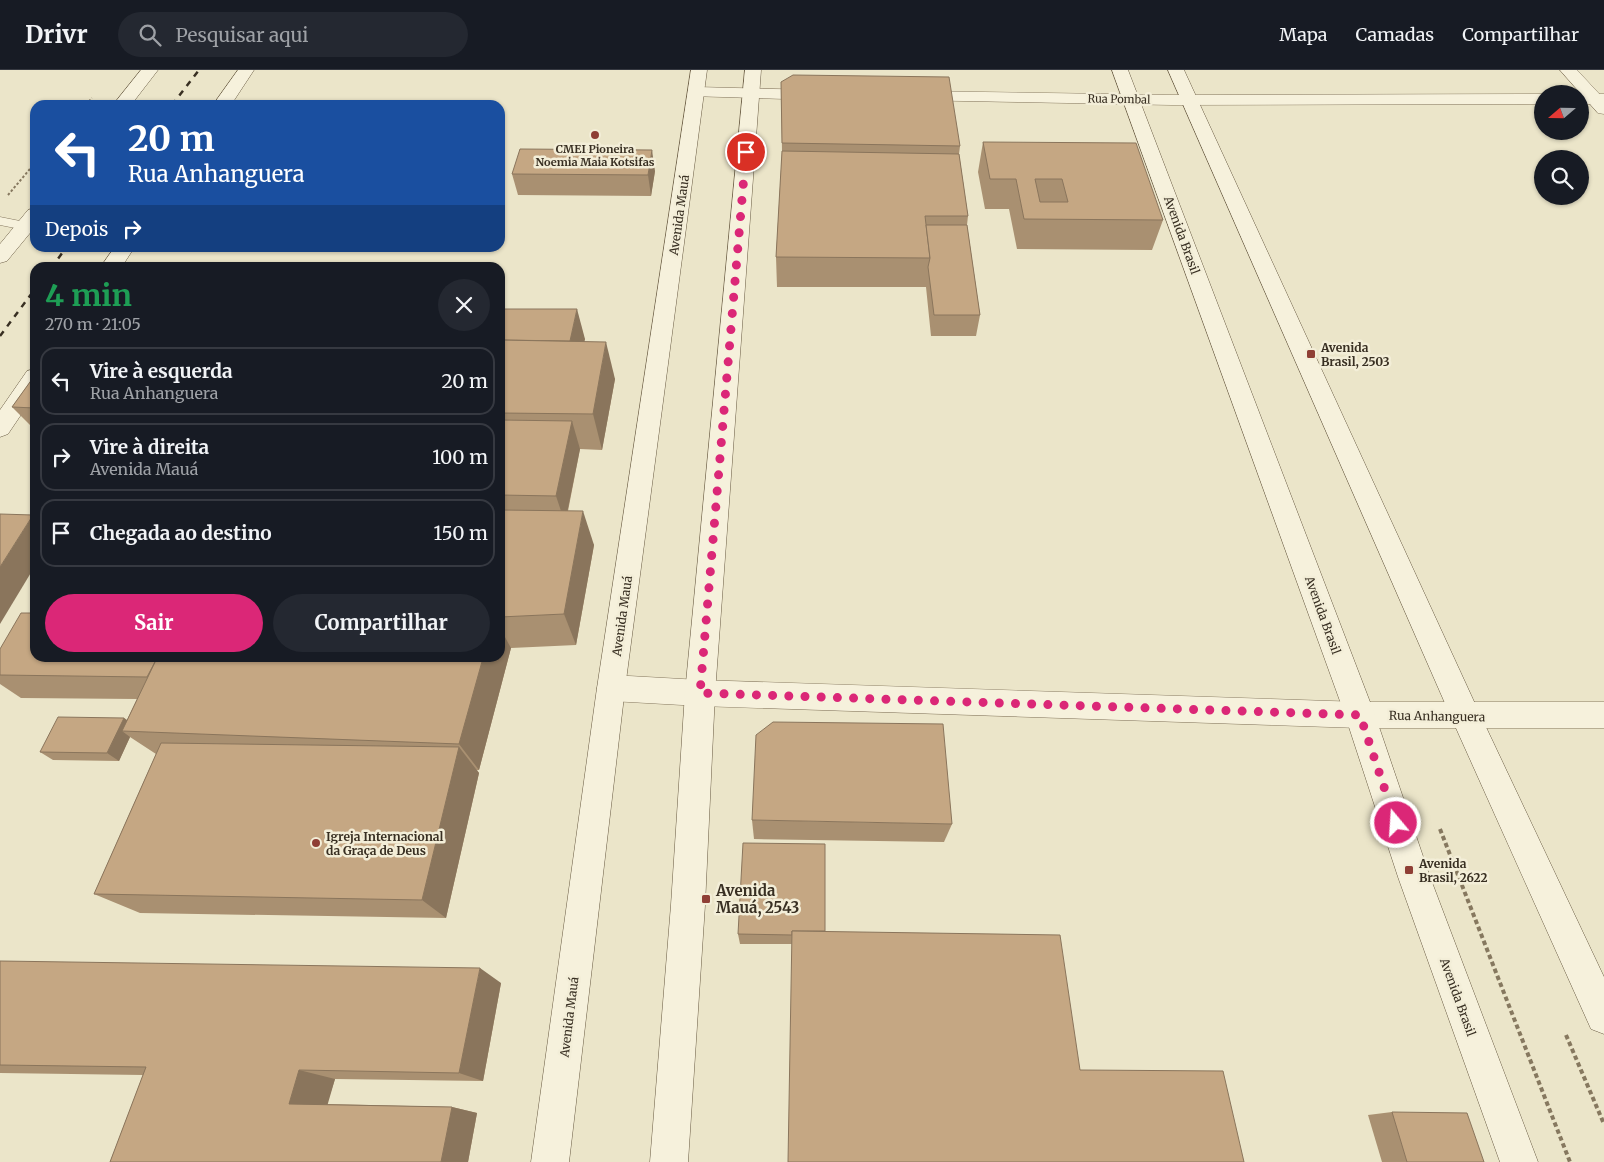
<!DOCTYPE html>
<html lang="pt">
<meta charset="utf-8">
<style>
body{margin:0;font-family:Merriweather,serif;background:#242831;color:#f1f3f6;height:100vh;display:flex;flex-direction:column;font-size:19px;white-space:nowrap}
*{box-sizing:border-box;margin:0}
p{font-size:16px;color:#9ea1a6}
.icon{flex:none;width:28px;height:28px;fill:none;stroke:currentColor;stroke-width:2;stroke-linecap:round;stroke-linejoin:round}
.map{position:relative;flex:1;overflow:hidden}
.panel{position:absolute;left:30px;top:192px;width:475px;height:400px;display:flex;flex-direction:column;background:#171b24;border-radius:15px;box-shadow:0 1px 4px #0004}
.panel>*{flex:none}
.guide{position:absolute;left:30px;top:30px;width:475px;height:152px;border-radius:15px;box-shadow:0 1px 4px #0004;background:#1a4fa0;color:#fff;overflow:hidden}
.needle{width:32px;rotate:250deg}
.fabs{position:absolute;left:1534px;top:15px;display:grid;gap:10px}
.fabs a{display:grid;place-items:center;width:55px;height:55px;border-radius:50%;background:#171b24;box-shadow:0 1px 4px #0004;font-size:25px}
.pin{position:absolute;display:grid;place-items:center;width:42px;height:42px;color:#fff;margin:-21px;border:2px solid #fff;border-radius:50%;box-shadow:0 1px 5px #0007}
.me{position:absolute;width:55px;margin:-28px;rotate:342deg;stroke-linejoin:round;filter:drop-shadow(0 0 4px #0008)}
.turn{display:flex;align-items:center;gap:18px;height:105px;padding:0 15px;font-size:22px}
.turn .icon{width:65px;height:65px;stroke-width:2.5}
.turn b{display:block;font-size:35px;line-height:42px}
.then{display:flex;align-items:center;height:48px;padding:0 15px;background:#0003;gap:10px;font-size:19px}
.round{display:grid;place-items:center;flex:none;width:52px;height:52px;border-radius:26px;background:#242831}
.overview{display:flex;align-items:center;justify-content:space-between;height:85px;padding:0 15px}
h1{font-size:30px;font-weight:700;line-height:38px;color:#1e9e55}
.action{display:flex;gap:10px;margin-top:auto;padding:10px 15px}
.action a{flex:1;height:58px;border-radius:30px;background:#db2777;color:#fff;font-size:20px;font-weight:700;line-height:58px;text-align:center}
.action a+a{background:#242831;color:#f1f3f6}
ul{padding:0;list-style:none}
li{display:flex;align-items:center;gap:15px;height:68px;margin:0 10px 8px;padding:0 5px;border:2px solid #363941;border-radius:15px}
li div{flex:1}
li b{display:block;font-size:19px}
li em{font-style:normal}
header{display:flex;align-items:center;gap:30px;box-sizing:border-box;height:70px;padding:0 25px;background:#171b24;border-bottom:1px solid #363941}
header strong{font-size:24px}
nav{display:flex;gap:28px;margin-inline-start:auto;font-size:18px}
.search{width:350px;height:45px;background:#242831;display:flex;align-items:center;gap:12px;box-sizing:border-box;padding:0 18px;border-radius:28px;color:#9ea1a6;font-size:19px}
.map>svg:first-child{display:block}
.lines{fill:none;stroke-linecap:round;stroke-linejoin:round}
.service-casing{stroke:#86785f;stroke-width:1}
.minor-casing{stroke:#86785f;stroke-width:1}
.tertiary-casing{stroke:#86785f;stroke-width:1}
.secondary-casing{stroke:#685a42;stroke-width:1}
.path-far1{stroke:#86785f;stroke-width:2;stroke-dasharray:2.5 2;stroke-linecap:butt}
.path{stroke:#86785f;stroke-width:4;stroke-dasharray:4.5 3;stroke-linecap:butt}
.service{fill:#f6f1dc;fill-rule:evenodd}
.minor{fill:#f6f1dc;fill-rule:evenodd}
.tertiary{fill:#f6f1dc;fill-rule:evenodd}
.secondary{fill:#f6f1dc;fill-rule:evenodd}
.rail{stroke:#382f22;stroke-width:2.5;stroke-dasharray:6 6;stroke-linecap:butt}
.wall{fill:#a99071}
.shaded-wall{fill:#8a755c}
.building{fill:#c5a783;stroke:#8a755c;fill-rule:evenodd}
.route{stroke:#db2777;stroke-width:9;stroke-dasharray:0 16.2}
.poi-dot{fill:#8f3f35;stroke:#f3eed8;stroke-width:2}
.labels{text-anchor:middle;dominant-baseline:central;stroke-width:5;stroke-linejoin:round;paint-order:stroke}
.far-street-label{font-size:11px;fill:#382f22;stroke:#f3eed8}
.far-poi-label{font-size:11px;font-weight:bold;fill:#382f22;stroke:#f3eed8}
.street-label{font-size:12px;fill:#382f22;stroke:#f3eed8}
.poi-label{font-size:12px;font-weight:bold;fill:#382f22;stroke:#f3eed8;text-anchor:start}
.near-poi-label{font-size:15px;font-weight:bold;fill:#382f22;stroke:#f3eed8;text-anchor:start}
</style>
<header>
<strong>Drivr</strong>
<div class="search"><svg class="icon" aria-label="search" viewBox="0 0 24 24"><circle cx="10" cy="10" r="6"/><path d="M15 15l6 6"/></svg>Pesquisar aqui</div>
<nav><a>Mapa</a><a>Camadas</a><a>Compartilhar</a></nav>
</header>
<div class="map">
<svg width="1604" height="1092" viewBox="0 0 1604 1092">
<rect width="100%" height="100%" fill="#ebe5c9"/>
<g class="lines">
<defs>
<path id="service" d="M0,147L30,153L32,156L25,160L0,155Z"/>
<g id="minor">
<path d="M696,17L817,20L823,21L825,25L823,29L817,30L690,26L688,22L690,18Z"/>
<path d="M915,21L1172,25L1542,24V34L1172,35L909,30L907,26L909,22Z"/>
<rect x="1580" y="24" width="24" height="10"/>
<path d="M611,605L700,610L1360,632H1604V658H1360L700,636L611,631L601,627L597,618L601,609Z"/>
</g>
<path id="tertiary" d="M1560,0H1577L1604,29V44L1598,43Z"/>
<g id="secondary">
<path d="M141,0H158L131,35H113Z"/>
<path d="M238,0H254L231,35H213Z"/>
<path d="M691,0H707L625,618L569,1092H531L597,618Z"/>
<path d="M745,0H761L715,623L705,835L688,1092H650L671,835L685,623Z"/>
<path d="M1112,0H1128L1375,645L1430,807L1538,1092H1500L1398,807L1345,645Z"/>
<path d="M1168,0H1184L1477,638L1604,907V964L1591,959L1451,647Z"/>
<path d="M35,138V157L7,191L0,193V174L28,140Z"/>
<path d="M114,178H134L121,198H100Z"/>
<path d="M35,299V324L8,364L0,367V340L27,301Z"/>
</g>
</defs>
<use href="#service" class="service-casing"/>
<use href="#minor" class="minor-casing"/>
<use href="#tertiary" class="tertiary-casing"/>
<use href="#secondary" class="secondary-casing"/>
<g class="path-far1">
<path d="M86,35L92,28"/>
<path d="M8,125L35,93"/>
</g>
<g class="path">
<path d="M1440,759L1570,1092"/>
<path d="M1566,965L1604,1054"/>
</g>
<use href="#service" class="service"/>
<use href="#minor" class="minor"/>
<use href="#tertiary" class="tertiary"/>
<use href="#secondary" class="secondary"/>
<g class="rail">
<path d="M172,35L199,0"/>
<path d="M51,198L66,178"/>
<path d="M0,266L35,219"/>
</g>
</g>
<g class="wall">
<path d="M781,12L960,76L959,84L968,146L967,155L980,245L976,266H931L926,217H777L776,187L782,82Z"/>
<path d="M983,72L1163,150L1152,180L1017,179L1009,139H985L978,102Z"/>
<path d="M655,101L651,126L518,125L512,104Z"/>
<path d="M500,239L585,269L584,271L615,309L602,380L580,379L568,441L594,475L576,575L511,578L479,700H477L479,703L446,848L140,843L94,824L156,684L130,667L119,691L53,690L40,682L124,648L127,650L137,629L21,628L0,614V579L500,588Z"/>
<path d="M35,305V360L12,337Z"/>
<path d="M752,750L952,754L944,772L754,769Z"/>
<path d="M825,861L1080,1000L1244,1092L792,874H740L738,864Z"/>
<path d="M0,891L501,913L483,1011L335,1009L327,1034L452,1037L477,1043L468,1092H110L143,1005L0,1003Z"/>
<path d="M1392,1042L1484,1092H1382L1368,1045Z"/>
</g>
<g class="shaded-wall">
<path d="M652,80L655,101L651,126L648,105Z"/>
<path d="M577,239L585,269L577,308L568,279Z"/>
<path d="M606,272L615,309L602,380L593,344Z"/>
<path d="M572,351L580,379L565,453L556,426Z"/>
<path d="M583,441L594,475L576,575L564,544Z"/>
<path d="M33,445L35,447V496L0,554V497Z"/>
<path d="M500,558L511,578L479,700L459,674L483,588H500Z"/>
<path d="M124,648L135,656L122,661L130,667L119,691L107,683Z"/>
<path d="M459,677L479,703L446,848L422,830Z"/>
<path d="M480,898L501,913L483,1011L459,1003Z"/>
<path d="M299,1000L335,1009L326,1040L289,1034Z"/>
<path d="M452,1037L477,1043L468,1092H441Z"/>
</g>
<g class="building">
<path d="M793,5L949,7L960,76L782,73L781,12Z"/>
<path d="M983,72L1136,73L1163,150L1024,149L1016,109H990ZM1035,109H1062L1068,132H1040Z"/>
<path d="M520,79L652,80L648,105L512,104Z"/>
<path d="M782,81L959,84L968,146H925L930,188L776,187Z"/>
<path d="M926,155H967L980,245H934L928,197L930,188Z"/>
<path d="M500,239H577L570,271L500,270Z"/>
<path d="M500,270L606,272L593,344L500,343Z"/>
<path d="M35,305V338L12,337Z"/>
<path d="M500,350L572,351L556,426L500,425Z"/>
<path d="M500,440L583,441L564,544L500,547Z"/>
<path d="M0,444L33,445L0,497Z"/>
<path d="M21,543H35V588H157L147,607L0,605V579Z"/>
<path d="M157,588H483L459,674L122,661Z"/>
<path d="M58,647L124,648L107,683L40,682Z"/>
<path d="M773,652L943,654L952,754L752,750L756,665Z"/>
<path d="M161,673L459,677L422,830L94,824Z"/>
<path d="M743,773L825,774V861H792V865L738,864Z"/>
<path d="M792,861L1060,865L1080,1000L1223,1001L1244,1092H788Z"/>
<path d="M0,891L480,898L459,1003L299,1000L289,1034L452,1037L441,1092H110L146,997L0,995Z"/>
<path d="M1392,1042L1467,1043L1484,1092H1407Z"/>
</g>
<g class="lines">
<path class="route" d="M746,82L700,623L1360,645L1396,753"/>
</g>
<g class="poi-dot">
<circle cx="595" cy="65" r="5"/>
<rect x="1306" y="279" width="10" height="10" rx="2.5"/>
<circle cx="316" cy="773" r="5"/>
<rect x="1404" y="795" width="10" height="10" rx="2.5"/>
<rect x="701" y="824" width="10" height="10" rx="2.5"/>
</g>
<g class="labels">
<g class="far-street-label">
<text transform="translate(1119 29) rotate(1)">Rua Pombal</text>
</g>
<g class="far-poi-label">
<text x="595" y="79">CMEI Pioneira<tspan x="595" dy="13">Noemia Maia Kotsifas</tspan></text>
</g>
<g class="street-label">
<text transform="translate(679 145) rotate(-82)">Avenida Mauá</text>
<text transform="translate(1182 165) rotate(70)">Avenida Brasil</text>
<text transform="translate(1323 545) rotate(70)">Avenida Brasil</text>
<text transform="translate(622 546) rotate(-82)">Avenida Mauá</text>
<text transform="translate(1437 646) rotate(1)">Rua Anhanguera</text>
<text transform="translate(1458 927) rotate(70)">Avenida Brasil</text>
<text transform="translate(569 947) rotate(-83)">Avenida Mauá</text>
</g>
<g class="poi-label">
<text x="1321" y="277">Avenida<tspan x="1321" dy="14">Brasil, 2503</tspan></text>
<text x="326" y="766">Igreja Internacional<tspan x="326" dy="14">da Graça de Deus</tspan></text>
<text x="1419" y="793">Avenida<tspan x="1419" dy="14">Brasil, 2622</tspan></text>
</g>
<g class="near-poi-label">
<text x="716" y="820">Avenida<tspan x="716" dy="17">Mauá, 2543</tspan></text>
</g>
</g>
</svg>
<div class="fabs">
<a><svg class="needle" viewBox="-14 -14 28 28"><path d="M0-13l5 13h-10z" fill="#e53935"/><path d="M0 13l5-13h-10z" fill="#9ea1a6"/></svg></a>
<a><svg class="icon" aria-label="search" viewBox="0 0 24 24"><circle cx="10" cy="10" r="6"/><path d="M15 15l6 6"/></svg></a>
</div>
<div class="pin" style="left:746px;top:82px;background:#d93025"><svg class="icon" aria-label="arrive" viewBox="0 0 24 24"><path d="M6 21V4h12l-3 4 3 4H6"/></svg></div>
<svg class="me" style="left:1396px;top:753px" viewBox="-20 -20 40 40"><circle r="17" fill="#db2777" stroke="#fff" stroke-width="3"/><path d="M0-11L8 9 0 5-8 9z" fill="#fff"/></svg>
<div class="guide">
<div class="turn"><svg class="icon" aria-label="left" viewBox="0 0 24 24"><path d="M17 20v-9H6M10 6l-5 5 5 5"/></svg><div><b>20 m</b>Rua Anhanguera</div></div>
<div class="then">Depois<svg class="icon" aria-label="right" viewBox="0 0 24 24"><path d="M7 20v-9h11M14 6l5 5-5 5"/></svg></div>
</div>
<section class="panel">
<div class="overview"><div><h1>4 min</h1><p>270 m · 21:05</p></div><a class="round"><svg class="icon" aria-label="close" viewBox="0 0 24 24"><path d="M6 6l12 12M18 6L6 18"/></svg></a></div>
<ul>
<li><svg class="icon" aria-label="left" viewBox="0 0 24 24"><path d="M17 20v-9H6M10 6l-5 5 5 5"/></svg><div><b>Vire à esquerda</b><p>Rua Anhanguera</p></div><em>20 m</em></li>
<li><svg class="icon" aria-label="right" viewBox="0 0 24 24"><path d="M7 20v-9h11M14 6l5 5-5 5"/></svg><div><b>Vire à direita</b><p>Avenida Mauá</p></div><em>100 m</em></li>
<li><svg class="icon" aria-label="arrive" viewBox="0 0 24 24"><path d="M6 21V4h12l-3 4 3 4H6"/></svg><div><b>Chegada ao destino</b></div><em>150 m</em></li>
</ul>
<div class="action"><a>Sair</a><a>Compartilhar</a></div>
</section>
</div>
